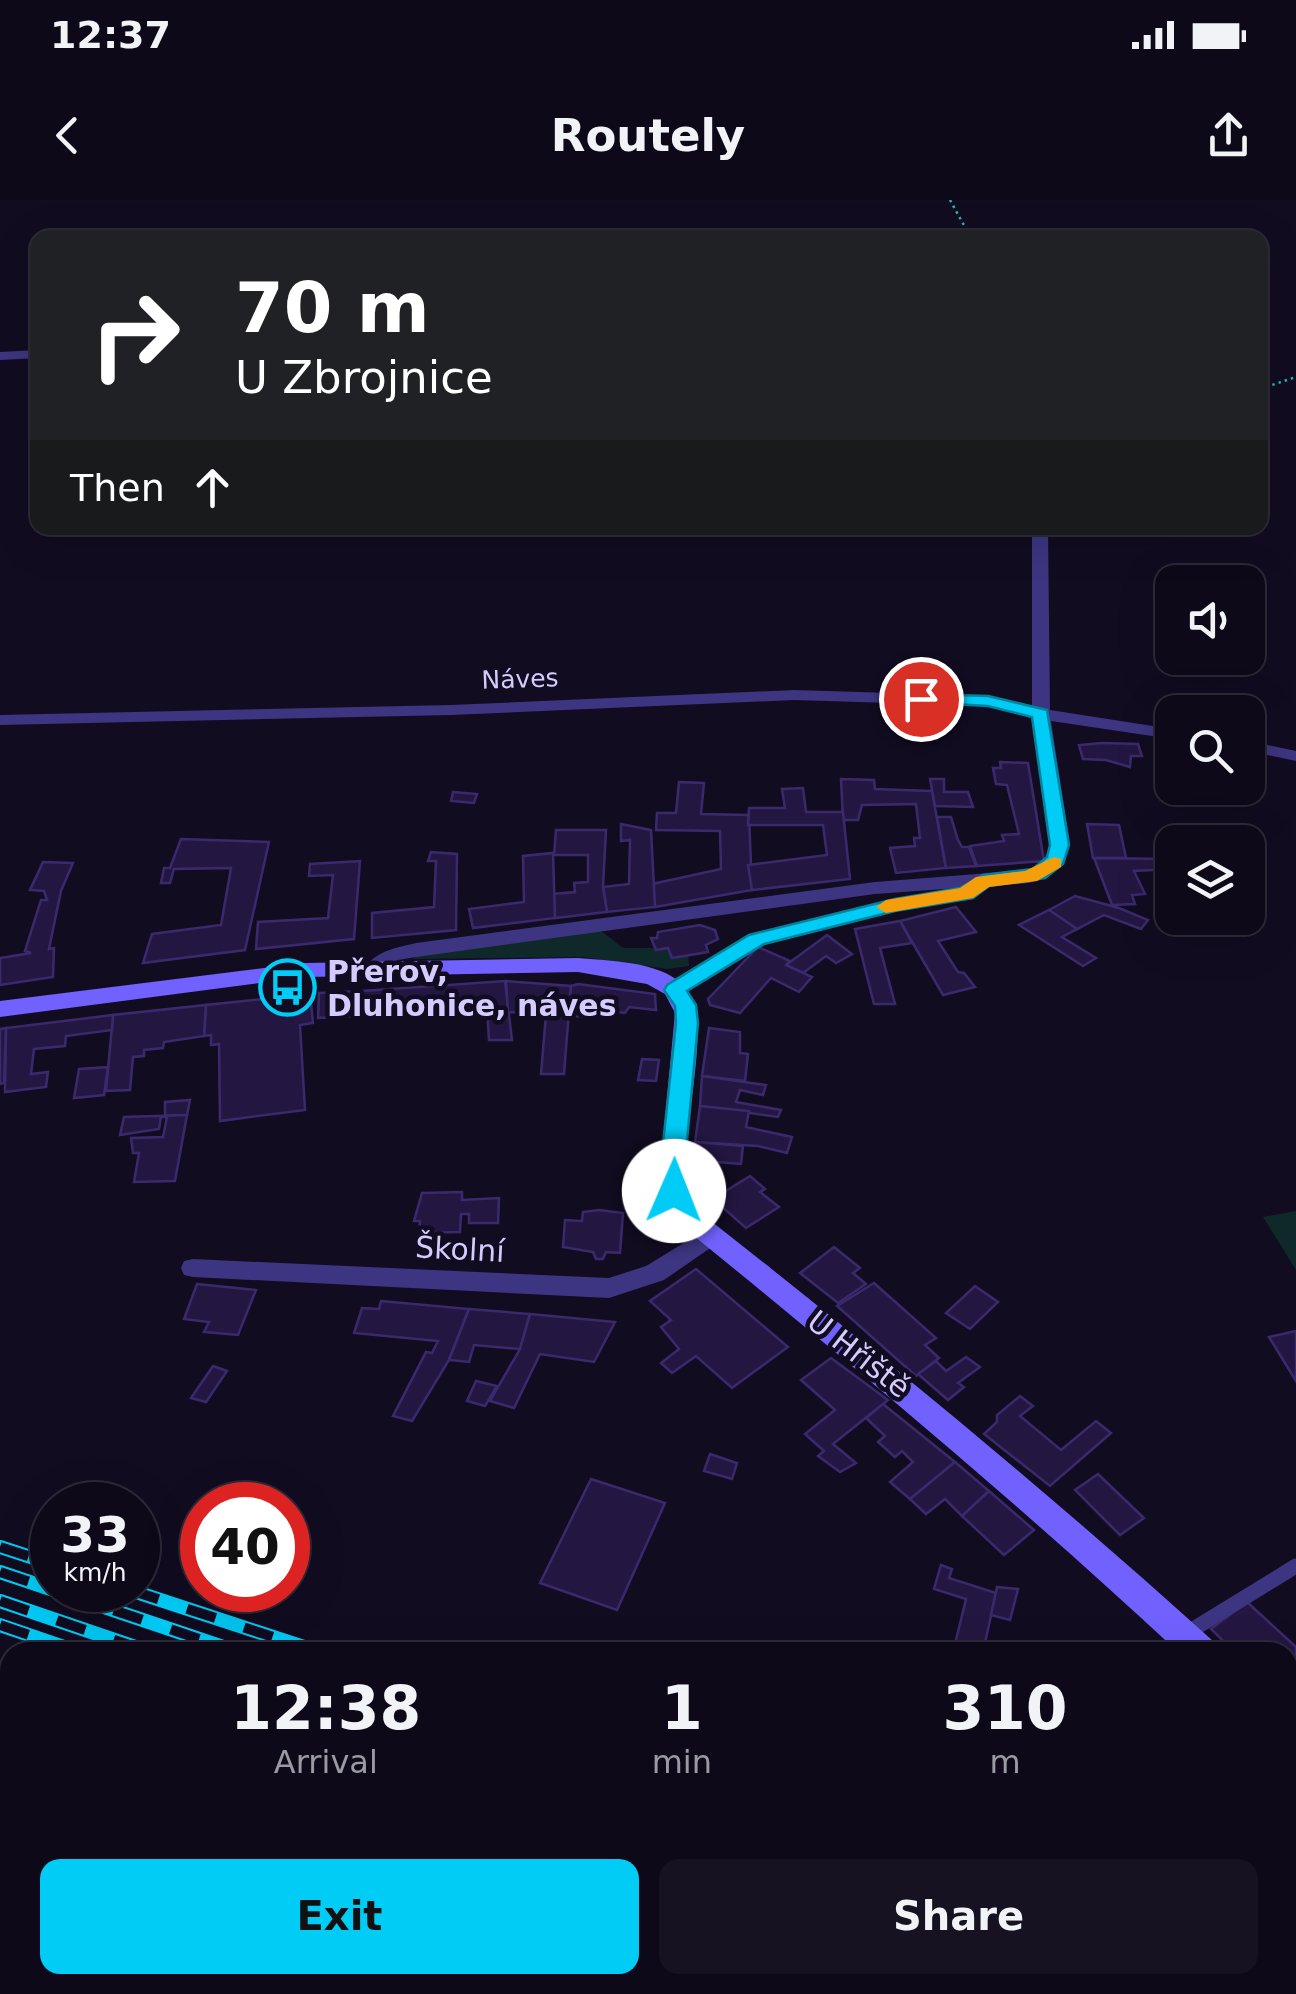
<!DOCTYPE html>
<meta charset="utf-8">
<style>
body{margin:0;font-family:"DejaVu Sans",sans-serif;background:#161221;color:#f1f3f6;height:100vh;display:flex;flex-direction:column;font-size:38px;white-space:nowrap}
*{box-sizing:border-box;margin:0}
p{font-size:32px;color:#9a9aa2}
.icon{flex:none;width:55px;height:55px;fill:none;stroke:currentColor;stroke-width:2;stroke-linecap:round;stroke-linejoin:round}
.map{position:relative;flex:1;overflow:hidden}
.details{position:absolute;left:0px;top:1442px;width:1298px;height:352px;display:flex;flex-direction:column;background:#0d0918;border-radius:30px 30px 0 0;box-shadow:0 10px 40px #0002,0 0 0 2px #2d2a37}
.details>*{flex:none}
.hud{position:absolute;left:30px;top:30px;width:1238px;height:305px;border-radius:20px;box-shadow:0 10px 40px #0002,0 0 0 2px #2d2a37;background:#202124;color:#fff;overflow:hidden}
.fabs{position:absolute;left:1155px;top:365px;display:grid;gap:20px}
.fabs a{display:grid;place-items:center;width:110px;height:110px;border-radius:20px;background:#0d0918;box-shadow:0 10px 40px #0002,0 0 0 2px #2d2a37;font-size:50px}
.speed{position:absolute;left:30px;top:1282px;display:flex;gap:20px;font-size:50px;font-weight:700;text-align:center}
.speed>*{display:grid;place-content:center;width:130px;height:130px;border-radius:50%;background:#0d0918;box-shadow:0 10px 40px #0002,0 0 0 2px #2d2a37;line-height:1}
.speed small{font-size:25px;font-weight:400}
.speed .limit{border:15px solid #d22;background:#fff;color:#111}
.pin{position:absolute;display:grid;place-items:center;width:85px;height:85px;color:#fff;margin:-42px;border:5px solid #fff;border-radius:50%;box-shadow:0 2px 10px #0007}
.me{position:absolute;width:110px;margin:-55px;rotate:1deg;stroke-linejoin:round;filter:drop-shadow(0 0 8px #0008)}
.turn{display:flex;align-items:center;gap:35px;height:210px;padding:0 40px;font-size:45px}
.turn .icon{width:130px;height:130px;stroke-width:2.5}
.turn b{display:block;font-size:70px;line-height:85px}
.then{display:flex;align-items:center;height:95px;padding:0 40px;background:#0003;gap:20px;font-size:38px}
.eta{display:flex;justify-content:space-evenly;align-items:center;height:170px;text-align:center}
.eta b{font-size:60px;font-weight:700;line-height:70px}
.action{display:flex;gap:20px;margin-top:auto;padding:20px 40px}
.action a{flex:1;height:115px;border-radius:20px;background:#00ccf6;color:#111;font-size:40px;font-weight:700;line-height:115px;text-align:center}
.action a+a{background:#161221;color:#f1f3f6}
.status{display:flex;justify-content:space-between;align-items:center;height:70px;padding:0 50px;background:#0d0918;direction:ltr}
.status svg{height:28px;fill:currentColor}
header{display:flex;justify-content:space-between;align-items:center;height:130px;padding:0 40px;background:#0d0918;font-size:45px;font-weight:700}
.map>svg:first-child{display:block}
.green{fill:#0f292a}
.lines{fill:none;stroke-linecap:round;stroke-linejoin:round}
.stream{stroke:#07173d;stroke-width:11}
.building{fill:#231741;stroke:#3b296e;stroke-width:2.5}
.path{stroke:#29b3b4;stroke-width:2.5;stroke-dasharray:2.5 4;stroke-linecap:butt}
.lane{stroke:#3d3581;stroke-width:15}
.street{fill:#3d3581;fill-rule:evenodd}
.secondary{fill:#7162ff;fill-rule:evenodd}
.rail-casing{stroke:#00ccf6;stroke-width:14}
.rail{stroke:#110c20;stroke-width:10;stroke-dasharray:30;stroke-linecap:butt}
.route{fill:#00ccf6;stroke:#0085a0;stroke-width:2.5}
.slow{fill:#f59e0b}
.labels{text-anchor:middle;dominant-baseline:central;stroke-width:9;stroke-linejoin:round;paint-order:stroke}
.far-street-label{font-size:25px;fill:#d4cbff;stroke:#110c20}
.poi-label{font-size:30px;font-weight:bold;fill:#d4cbff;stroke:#110c20;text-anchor:start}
.street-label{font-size:30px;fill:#d4cbff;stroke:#110c20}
</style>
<div class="status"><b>12:37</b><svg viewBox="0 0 49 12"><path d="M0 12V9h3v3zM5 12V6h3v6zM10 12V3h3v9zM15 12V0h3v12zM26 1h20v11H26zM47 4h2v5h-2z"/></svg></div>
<header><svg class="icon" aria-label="back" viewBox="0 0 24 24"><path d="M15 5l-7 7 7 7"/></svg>Routely<svg class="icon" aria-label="share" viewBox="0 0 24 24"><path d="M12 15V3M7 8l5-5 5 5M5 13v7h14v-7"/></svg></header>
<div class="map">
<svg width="1296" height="1794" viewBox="0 0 1296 1794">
<rect width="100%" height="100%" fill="#110c20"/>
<g class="green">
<path d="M600,730L623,748H668L672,758L688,755L689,766L667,769L582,757L414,759V754Z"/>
<path d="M1296,1011V1070L1263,1017Z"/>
<path d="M0,1504L10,1508V1647L0,1642Z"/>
</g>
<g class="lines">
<g class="stream">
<path d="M0,1555L10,1560"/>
<path d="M327,1785L333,1794"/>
<path d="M664,1785L687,1794"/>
</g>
</g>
<g class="building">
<path d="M1102,543L1138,544L1142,556H1131L1130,567L1106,560L1083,559L1079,545Z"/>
<path d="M1000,562L1028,563L1044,661L977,666L970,646L1004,641L1002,635L1019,634L1007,585L996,584L993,568H1001Z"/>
<path d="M841,579L874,580L875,589L932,591L946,668L896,673L890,648L915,646L914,638H920L916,604L862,605L858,620H843Z"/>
<path d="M930,579H944V592H968L973,607L935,606Z"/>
<path d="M679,582L704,583L701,614L749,615L752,690L655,707L652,684L721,669L720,631L656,630L657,613H676Z"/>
<path d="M803,588L806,612H843L850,679L752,690L748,665L827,655L823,625H748L749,608H785L782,589Z"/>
<path d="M453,592L477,594L474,603L451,601Z"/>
<path d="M937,617H951L958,640L962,647H969L976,666L946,668Z"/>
<path d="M621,624L651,630L655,707L607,712L603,687L629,684L630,640L621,641Z"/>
<path d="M1087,624L1119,625L1126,658H1093Z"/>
<path d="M556,630H606L603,687L607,712L555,718L553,694L575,692L574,683L588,682V655H554Z"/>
<path d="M181,639L269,642L245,750L143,763L152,734L221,725L231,668L174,669L170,683H161L164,668H170Z"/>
<path d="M431,652L457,654L456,730L372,738V713L434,707L436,661H428Z"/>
<path d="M553,653L555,718L473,728L469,709L524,702L523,656Z"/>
<path d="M1094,658L1172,659V669L1134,671L1145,694L1132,695L1135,704L1112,705Z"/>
<path d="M360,661L354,739L256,749L258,722L328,718L333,675L309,676L310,664Z"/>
<path d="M43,662L73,663L61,691L49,749L54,748L53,777L0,785V758L31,753L25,751L41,700H47L44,691L30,690Z"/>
<path d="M1075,696L1119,708L1148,720L1141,729L1104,715L1077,729L1049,710Z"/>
<path d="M956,707L976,732L938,741L958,772L964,773L975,787L943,795L900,721Z"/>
<path d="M1049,710L1077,729L1062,737L1096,758L1083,766L1019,725Z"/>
<path d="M900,721L912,743L880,748L895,804H874L855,729Z"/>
<path d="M700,725L715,730L718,739L706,745L708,752L672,758L668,748L656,750L651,738H657L658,732Z"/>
<path d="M827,735L852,754L836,763L826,756L803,773L786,765Z"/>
<path d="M758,747L790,761L786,765L812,777L799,792L771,778L740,813L710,805L708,799Z"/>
<path d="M505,781L512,840H489L487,807L361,812L362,791Z"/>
<path d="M506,781L571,786L564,874H541L546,814L508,812Z"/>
<path d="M578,784L655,794L656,810L629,807L625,813L599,810L598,817L569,816L571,786Z"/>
<path d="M362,791L361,816L318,818L319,793Z"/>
<path d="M310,794L313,823L300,825L305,910L220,921L219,844L211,845V835L204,836L206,805Z"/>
<path d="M206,805L204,836L164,842L163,848L144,850V856L133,857L130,890L106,891L113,815Z"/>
<path d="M113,815L112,830L66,836L65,846L34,849L31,874L48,872L46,887L5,892L6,828Z"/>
<path d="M6,828L4,883L0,884V829Z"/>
<path d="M709,828L740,832V853L748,854L745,881L702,876Z"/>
<path d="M642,859L659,860L656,881L638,880Z"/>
<path d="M108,867L104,895L74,898L79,869Z"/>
<path d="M702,876L766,885L763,895L740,890L736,902L781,910L778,917L700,906Z"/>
<path d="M190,900L187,915L165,916V902Z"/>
<path d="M700,906L749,911L746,927L792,937L787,953L758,946L695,942Z"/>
<path d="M187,915L175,981L134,982L139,953H133L131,938L163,937L167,917H161L159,929L120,935L124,917Z"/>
<path d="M695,942L743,946L741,964L693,960Z"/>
<path d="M750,976L765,989L760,992L779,1007L746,1028L713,999Z"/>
<path d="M462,992V1000L499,998L498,1023H469V1014H461L460,1032L419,1033L420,1021H414L422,993Z"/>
<path d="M599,1010L623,1013L620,1053L606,1052L603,1059H596L593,1052L563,1047L565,1020L582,1021L583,1012Z"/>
<path d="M834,1047L860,1068L853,1073L866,1084L838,1103L800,1073Z"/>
<path d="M696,1069L788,1147L732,1188L696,1156L672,1173L661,1163L679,1149L661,1127L671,1120L650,1101Z"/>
<path d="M874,1083L936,1138L925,1145L939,1158L916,1176L837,1106Z"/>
<path d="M197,1084L256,1090L238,1135L204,1132L209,1122L184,1119Z"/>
<path d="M975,1086L998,1102L970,1129L946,1113Z"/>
<path d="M381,1101L469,1109L449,1160L412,1221L393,1216L426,1152L432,1153L438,1141L354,1133L362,1108L379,1109Z"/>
<path d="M469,1109L530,1114L520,1149L474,1145L469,1162L449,1160Z"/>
<path d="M530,1114L615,1122L594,1162L540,1154L514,1208L490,1201L520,1149Z"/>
<path d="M1296,1131V1181L1269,1137Z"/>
<path d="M966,1157L980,1167L958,1183L964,1187L948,1200L918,1174L936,1161L946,1171Z"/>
<path d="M831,1158L888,1200L833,1244L856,1263L840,1272L818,1256L824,1251L805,1234L835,1210L801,1180Z"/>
<path d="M213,1166L227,1171L206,1202L191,1198Z"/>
<path d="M476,1181L497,1186L485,1206L467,1201Z"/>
<path d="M1020,1196L1033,1206L1020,1216L1061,1250L1096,1221L1111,1233L1050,1286L984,1234L997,1222V1215Z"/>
<path d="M883,1204L955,1262L910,1299L890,1282L913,1262L902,1251L895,1257L878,1242L885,1236L866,1218Z"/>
<path d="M710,1254L737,1263L732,1279L704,1271Z"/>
<path d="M955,1262L989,1291L962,1316L945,1299L926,1314L910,1299Z"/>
<path d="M1098,1274L1144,1318L1120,1335L1075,1290Z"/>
<path d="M591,1279L665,1303L617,1410L540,1383Z"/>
<path d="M989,1291L1034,1330L1004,1355L962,1316Z"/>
<path d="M941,1365L952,1369L949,1378L996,1393L983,1452H953L966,1399L934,1389Z"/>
<path d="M997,1387L1018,1389L1010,1420L991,1415Z"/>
<path d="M1247,1402L1296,1447V1513L1288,1505V1452H1234L1211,1429Z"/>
</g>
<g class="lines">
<g class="path">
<path d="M950,0L971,38"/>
<path d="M1260,189L1296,177"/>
</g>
<path class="lane" d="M1187,1433L1296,1366"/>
<g class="street">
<path d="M38,150V158L0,160V152Z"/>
<path d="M1032,328H1048L1050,510L1172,529V539L1051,521L1070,645L1061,666L1042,679L1029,683L875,694L416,757L398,760L376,773L369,771L366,766C379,750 396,748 416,743L875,682L1028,670L1046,659L1050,645L1033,517L989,506L794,500L451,515L0,525V515L451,505L794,490L989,496L1032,507Z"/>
<path d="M1248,541L1296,551V561L1248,551Z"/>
<path d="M950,690L960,696L957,700L895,711L764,744L681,794L674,796L663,789L750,734L895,699Z"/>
<path d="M710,1027L719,1030L722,1036L719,1042L664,1080L609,1098L193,1077L184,1075L181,1068L184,1061L193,1059L609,1078L646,1066Z"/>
<path d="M0,1466L10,1469V1497L0,1494Z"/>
<path d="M818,1785H864L868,1794H822Z"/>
</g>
<g class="secondary">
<path d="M578,758C609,761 658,761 682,784C723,822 666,946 697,1010C874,1149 1046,1290 1213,1441L1217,1452H1178C1017,1302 849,1162 678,1023L664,996L660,972L675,813L665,794L647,784L578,772L305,777L0,817V801L305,763Z"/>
<path d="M1288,1518L1296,1521V1558L1288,1555Z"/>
</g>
<defs>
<g id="rail">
<path d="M0,1347L52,1364"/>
<path d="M0,1372L238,1452"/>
<path d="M130,1390L319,1452"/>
<path d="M0,1401L150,1452"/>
<path d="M0,1425L79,1452"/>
<path d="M1288,1775L1296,1778"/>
<path d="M1047,1785L1073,1794"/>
<path d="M1125,1785L1152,1794"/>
<path d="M1229,1785L1255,1794"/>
</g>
</defs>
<use href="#rail" class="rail-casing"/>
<use href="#rail" class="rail"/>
</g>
<path class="route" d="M921,494L988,496L1047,510L1069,645L1063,664L1045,678L989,686L973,698L895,711L764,744L687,791L696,805L698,823L685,962L686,991L674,1000L666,997L661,962L676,823L675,806L664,790L667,785L749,735L895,699L960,688L983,675L1033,669L1047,657L1050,645L1032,517L988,506L915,502L912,499Z"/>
<path class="slow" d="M1054,657L1061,659V667L1037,681L989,687L973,698L886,713L876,707L886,700L960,688L976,677L1025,671Z"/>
<defs>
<symbol id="bus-ring" viewBox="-11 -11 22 22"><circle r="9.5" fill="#110c20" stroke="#00ccf6" stroke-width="1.5"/><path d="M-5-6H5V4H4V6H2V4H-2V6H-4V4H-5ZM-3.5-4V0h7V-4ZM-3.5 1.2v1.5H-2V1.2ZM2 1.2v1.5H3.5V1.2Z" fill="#00ccf6"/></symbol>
</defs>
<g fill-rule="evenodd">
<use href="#bus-ring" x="256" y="756" width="63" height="63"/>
</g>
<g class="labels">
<g class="far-street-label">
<text transform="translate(520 479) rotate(-2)">Náves</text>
</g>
<g class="poi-label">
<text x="327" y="771">Přerov,<tspan x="327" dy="34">Dluhonice, náves</tspan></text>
</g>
<g class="street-label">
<text transform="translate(460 1049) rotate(3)">Školní</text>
<text transform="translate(859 1154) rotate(38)">U Hřiště</text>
</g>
</g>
</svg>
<div class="fabs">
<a><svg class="icon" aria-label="sound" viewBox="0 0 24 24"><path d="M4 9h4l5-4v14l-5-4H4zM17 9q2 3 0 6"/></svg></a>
<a><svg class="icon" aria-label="search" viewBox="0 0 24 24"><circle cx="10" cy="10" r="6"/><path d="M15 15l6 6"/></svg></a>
<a><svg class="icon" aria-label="layers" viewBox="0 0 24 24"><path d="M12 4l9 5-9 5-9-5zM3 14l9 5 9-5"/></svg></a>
</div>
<div class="speed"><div>33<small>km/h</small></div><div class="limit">40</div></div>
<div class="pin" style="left:921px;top:499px;background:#d93025"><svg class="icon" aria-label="arrive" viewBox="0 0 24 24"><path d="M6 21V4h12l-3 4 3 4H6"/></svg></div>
<svg class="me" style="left:674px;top:991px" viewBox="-20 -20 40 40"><circle r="19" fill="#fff"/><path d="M0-13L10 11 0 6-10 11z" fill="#00ccf6"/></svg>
<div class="hud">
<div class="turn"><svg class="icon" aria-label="right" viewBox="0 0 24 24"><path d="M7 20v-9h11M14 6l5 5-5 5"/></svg><div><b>70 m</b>U Zbrojnice</div></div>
<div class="then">Then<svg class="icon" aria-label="ahead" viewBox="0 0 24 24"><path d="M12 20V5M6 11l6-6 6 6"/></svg></div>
</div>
<section class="details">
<div class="eta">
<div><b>12:38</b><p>Arrival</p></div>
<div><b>1</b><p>min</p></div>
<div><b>310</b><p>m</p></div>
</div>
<div class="action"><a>Exit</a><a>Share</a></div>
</section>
</div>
